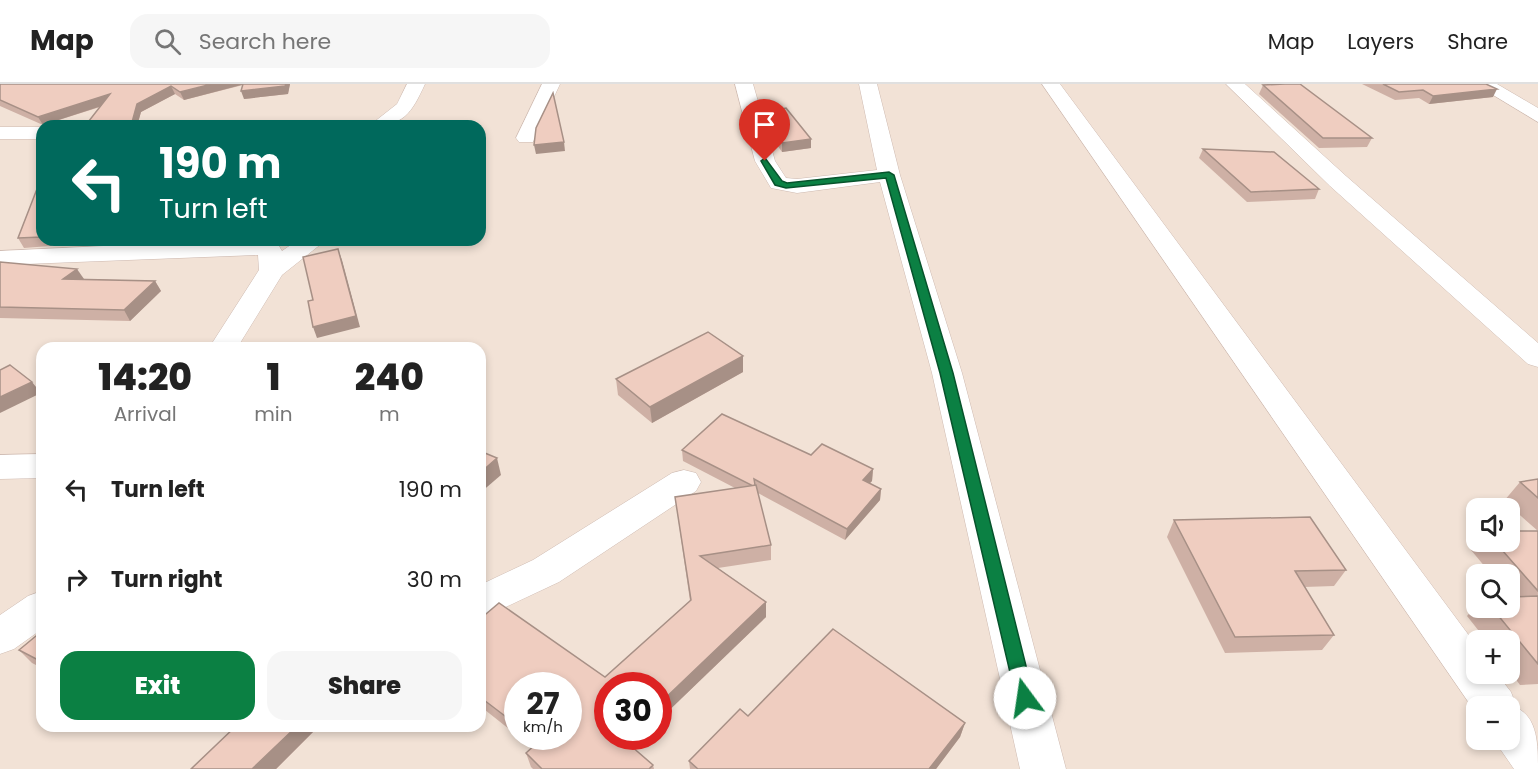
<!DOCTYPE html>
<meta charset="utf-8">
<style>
body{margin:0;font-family:Poppins,sans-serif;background:#f6f6f6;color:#222;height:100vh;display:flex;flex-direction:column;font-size:22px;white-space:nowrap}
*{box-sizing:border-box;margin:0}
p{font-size:20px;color:#767676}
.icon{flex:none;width:33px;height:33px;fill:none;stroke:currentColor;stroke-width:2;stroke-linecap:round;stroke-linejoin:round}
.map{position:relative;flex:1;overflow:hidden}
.sheet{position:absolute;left:36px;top:258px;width:450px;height:390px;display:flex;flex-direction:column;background:#fff;border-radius:18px;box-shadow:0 3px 9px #0003}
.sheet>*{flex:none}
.guide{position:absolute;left:36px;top:36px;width:450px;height:126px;border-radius:18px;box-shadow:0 3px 9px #0003;background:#00695c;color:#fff;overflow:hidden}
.fabs{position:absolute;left:1466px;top:414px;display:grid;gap:12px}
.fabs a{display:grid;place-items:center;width:54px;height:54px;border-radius:12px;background:#fff;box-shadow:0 3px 9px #0003;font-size:30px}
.speed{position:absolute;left:504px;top:588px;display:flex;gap:12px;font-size:30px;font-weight:700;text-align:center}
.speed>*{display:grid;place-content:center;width:78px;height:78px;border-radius:50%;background:#fff;box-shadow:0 3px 9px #0003;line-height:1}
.speed small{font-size:15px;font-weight:400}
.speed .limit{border:9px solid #d22;background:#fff;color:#111}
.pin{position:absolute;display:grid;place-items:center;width:51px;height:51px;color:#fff;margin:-62px -26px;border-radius:50% 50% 50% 0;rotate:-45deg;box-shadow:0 0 6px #0007}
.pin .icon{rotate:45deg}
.me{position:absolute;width:66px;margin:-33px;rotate:346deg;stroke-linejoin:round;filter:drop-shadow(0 0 4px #0008)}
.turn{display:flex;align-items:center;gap:21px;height:126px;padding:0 24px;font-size:27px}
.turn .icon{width:78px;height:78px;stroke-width:2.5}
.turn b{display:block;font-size:42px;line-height:51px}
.eta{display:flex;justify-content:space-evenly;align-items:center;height:102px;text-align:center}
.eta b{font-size:36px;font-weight:800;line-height:42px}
.action{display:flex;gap:12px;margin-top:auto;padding:12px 24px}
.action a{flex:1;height:69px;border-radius:18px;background:#0b8043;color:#fff;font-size:24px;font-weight:800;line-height:69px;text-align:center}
.action a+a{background:#f6f6f6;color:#222}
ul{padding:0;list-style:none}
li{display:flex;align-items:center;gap:18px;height:90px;padding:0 24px}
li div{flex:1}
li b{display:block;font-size:22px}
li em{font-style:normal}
header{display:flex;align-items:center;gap:36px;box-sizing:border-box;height:84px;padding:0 30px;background:#fff;border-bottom:2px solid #e0e0e0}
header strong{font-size:28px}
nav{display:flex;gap:33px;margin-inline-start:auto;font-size:21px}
.search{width:420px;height:54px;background:#f6f6f6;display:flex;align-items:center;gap:15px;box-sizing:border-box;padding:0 21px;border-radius:18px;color:#767676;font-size:22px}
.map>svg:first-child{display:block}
.residential{fill:#f2e2d6;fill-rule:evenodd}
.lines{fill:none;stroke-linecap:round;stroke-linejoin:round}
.minor-casing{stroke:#cebab1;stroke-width:1}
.minor{fill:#fff;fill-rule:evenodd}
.wall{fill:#ceb0a5}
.shaded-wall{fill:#a79086}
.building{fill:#efcdc0;stroke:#a79086;stroke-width:1.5}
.route{fill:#0b8043;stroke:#07532c;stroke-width:1.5}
</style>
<header>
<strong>Map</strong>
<div class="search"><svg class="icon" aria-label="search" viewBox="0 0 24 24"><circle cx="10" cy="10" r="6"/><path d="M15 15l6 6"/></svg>Search here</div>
<nav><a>Map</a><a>Layers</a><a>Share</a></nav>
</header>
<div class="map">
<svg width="1538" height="685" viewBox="0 0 1538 685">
<rect width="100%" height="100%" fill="#fbf1e7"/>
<path class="residential" d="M0,0H1538V685H0ZM42,42H480V156H42ZM42,264H480V642H42ZM1476,424H1509V458H1476ZM1476,490H1509V524H1476ZM1476,556H1509V590H1476ZM518,602H568V652H518ZM608,602H658V652H608ZM1476,622H1509V656H1476Z"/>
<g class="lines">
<defs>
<g id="minor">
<path d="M407,0H425C411,30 404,42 369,42L397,20Z"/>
<path d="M542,0H560L533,58H519L516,54Z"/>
<path d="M735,0H753L775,77L786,94L797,95L877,86L859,0H877L900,91L962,289L1066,685H1020L932,289L880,98L797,109L771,104L755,77Z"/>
<path d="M1042,0H1060L1476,561V590H1497L1511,608L1517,624C1538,634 1538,662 1538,685H1514L1494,656H1509V622H1476V629Z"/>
<path d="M1226,0H1245L1346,92L1538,259V283L1528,280L1330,102Z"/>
<path d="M1475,0H1497L1538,24V38Z"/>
<rect x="0" y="43" width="42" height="12"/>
<path d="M228,156H259L279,162L282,167L298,156H326L282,191L237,264H209L259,186L258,171L0,181V167Z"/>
<path d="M42,370V394L0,395V371Z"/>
<path d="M684,386L696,389L701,398L696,407L559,498L480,535V501L533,476L672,389Z"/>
<path d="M42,507V545L14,565L0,570V531L28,512Z"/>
</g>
</defs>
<use href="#minor" class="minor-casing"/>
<use href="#minor" class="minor"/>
</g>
<g class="wall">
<path d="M0,0H290L288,10L244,15L243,1L184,16L175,10L141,28L137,42H85L100,23L43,41L0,22Z"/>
<path d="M1362,0H1486L1493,13L1429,20L1419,14L1395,16Z"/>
<path d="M1263,1L1372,54L1367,63L1319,64L1259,10Z"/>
<path d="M766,28L811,55V64L782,68L775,58H772L766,37Z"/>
<path d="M1203,65L1319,105L1315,115L1247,118L1199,74Z"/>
<path d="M42,92V156H74L50,162L24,164L18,154Z"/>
<path d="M0,178L84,195L155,197L161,207L130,237L0,234Z"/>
<path d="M743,272V288L652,339L618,311L616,295Z"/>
<path d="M682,366L811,371L873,385L872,397L870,399L881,405L880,416L845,456L758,409L771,461V476L718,484L766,518V533L658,637V602L608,652H643L632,663L653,681L654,685H533L531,683L526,669L532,663L518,652H568L518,602V652L480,622V535L605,593L690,517L675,413L735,404L683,377Z"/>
<path d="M1538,395V600L1520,601L1509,586V556H1486L1467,532L1476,522V524H1509V490H1491L1471,466L1479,458H1509L1538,447L1504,417L1520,398Z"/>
<path d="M1174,436L1346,486L1334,502L1304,503L1334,551L1322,566L1225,569L1167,453Z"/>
<path d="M42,547V584L32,579L19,566Z"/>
<path d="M748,632L965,639L960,653L936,685H690L689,677Z"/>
<path d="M216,642H319L276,685H191L231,648Z"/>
</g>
<g class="shaded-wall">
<path d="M212,0H245L184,16L180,8Z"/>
<path d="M286,0H290L288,10L244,15L241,7Z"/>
<path d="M171,2L175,10L141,28L137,42H131L137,20Z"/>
<path d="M1497,5L1493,13L1429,20L1433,12Z"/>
<path d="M110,10L114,18L43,41L38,33Z"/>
<rect x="772" y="49" width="3" height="9"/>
<path d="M811,55V64L782,68V59Z"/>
<path d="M564,58L565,67L536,70L534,61Z"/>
<path d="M480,72L483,81L480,89Z"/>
<path d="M46,156H74L50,162Z"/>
<path d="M338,165L342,176L360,243L317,254L313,243Z"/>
<path d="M77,185L84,195H63Z"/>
<path d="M155,197L161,207L130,237L124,226Z"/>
<path d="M743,272V288L652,339L650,323Z"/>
<path d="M32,298L41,309L0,329V313Z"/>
<path d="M497,374L501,391L480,409V389Z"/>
<path d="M873,385L872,397L862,407L863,396Z"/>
<path d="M881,405L880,416L845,456L847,445Z"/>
<path d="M766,518V533L658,637V621Z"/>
<path d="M965,639L960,653L936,685H929Z"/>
<path d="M297,642H319L276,685H252Z"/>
<path d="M626,652H643L626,669L623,655Z"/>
</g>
<g class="building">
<path d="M0,0H212L180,8L171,2L137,20L131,42H85L110,10L38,33L0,16Z"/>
<path d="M243,0H286L285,2L241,7Z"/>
<path d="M1285,0H1300L1372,54H1323L1263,1Z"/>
<path d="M1383,0H1486L1497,5L1433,12L1423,6L1399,8Z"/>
<path d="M553,9L564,58L534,61L536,44Z"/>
<path d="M786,24L811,55L782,59L775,49H772L766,28Z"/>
<path d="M1203,65L1274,68L1319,105L1251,108Z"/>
<path d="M42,92V153L18,154Z"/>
<path d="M338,165L356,232L313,243L308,217L313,216L303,173Z"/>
<path d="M0,178L77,185L63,195L155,197L124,226L0,223Z"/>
<path d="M708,248L743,272L650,323L616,295Z"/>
<path d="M313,259L314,264H298Z"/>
<path d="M10,281L32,298L0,313V286Z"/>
<path d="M722,330L811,371L822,360L873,385L863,396L881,405L847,445L754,395L755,401L753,402L682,366Z"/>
<path d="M480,367L497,374L480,389Z"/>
<path d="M1538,395V414L1520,398Z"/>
<path d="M756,401L771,461L700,472L766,518L658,621V602H608V652H626L623,655L653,681L649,685H542L526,669L538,658L531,652H568V602H518V642L480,613V535L499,519L605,593L691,516L675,413Z"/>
<path d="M1310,433L1346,486L1295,487L1334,551L1235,553L1174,436Z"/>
<path d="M1509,447H1538V507L1495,458H1509Z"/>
<path d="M1538,512V580L1492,524H1509V513Z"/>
<path d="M833,545L965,639L929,685H698L689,677L740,625L748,632Z"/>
<path d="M42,547V578L19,566Z"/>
<path d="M236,642H297L252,685H191Z"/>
</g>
<path class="route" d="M765,74L782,97L787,99L889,88L894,91L953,289L1034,614L1031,620L1025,623L1018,620L1016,614L940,289L886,94L786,104L775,101L761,77Z"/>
</svg>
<div class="fabs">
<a><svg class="icon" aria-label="sound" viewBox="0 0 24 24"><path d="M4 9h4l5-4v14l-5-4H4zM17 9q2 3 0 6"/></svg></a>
<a><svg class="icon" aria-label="search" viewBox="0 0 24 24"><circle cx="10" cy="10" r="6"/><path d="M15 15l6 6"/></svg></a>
<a>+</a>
<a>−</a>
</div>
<div class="speed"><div>27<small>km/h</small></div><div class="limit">30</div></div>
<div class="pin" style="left:765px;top:77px;background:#d93025"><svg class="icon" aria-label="arrive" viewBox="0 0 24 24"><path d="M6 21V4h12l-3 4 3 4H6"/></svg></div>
<svg class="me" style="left:1025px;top:614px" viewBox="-20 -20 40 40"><circle r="19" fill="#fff"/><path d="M0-13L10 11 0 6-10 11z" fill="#0b8043"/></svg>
<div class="guide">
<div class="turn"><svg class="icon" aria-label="left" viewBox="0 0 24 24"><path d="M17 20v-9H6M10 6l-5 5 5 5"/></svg><div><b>190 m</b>Turn left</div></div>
</div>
<section class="sheet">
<div class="eta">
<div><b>14:20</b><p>Arrival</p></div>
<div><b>1</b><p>min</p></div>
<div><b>240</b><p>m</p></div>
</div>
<ul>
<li><svg class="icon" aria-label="left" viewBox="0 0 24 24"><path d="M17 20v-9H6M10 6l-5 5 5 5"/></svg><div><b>Turn left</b></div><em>190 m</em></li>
<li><svg class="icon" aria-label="right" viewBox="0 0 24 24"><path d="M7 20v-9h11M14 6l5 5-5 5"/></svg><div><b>Turn right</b></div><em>30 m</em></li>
</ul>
<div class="action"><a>Exit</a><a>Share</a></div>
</section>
</div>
